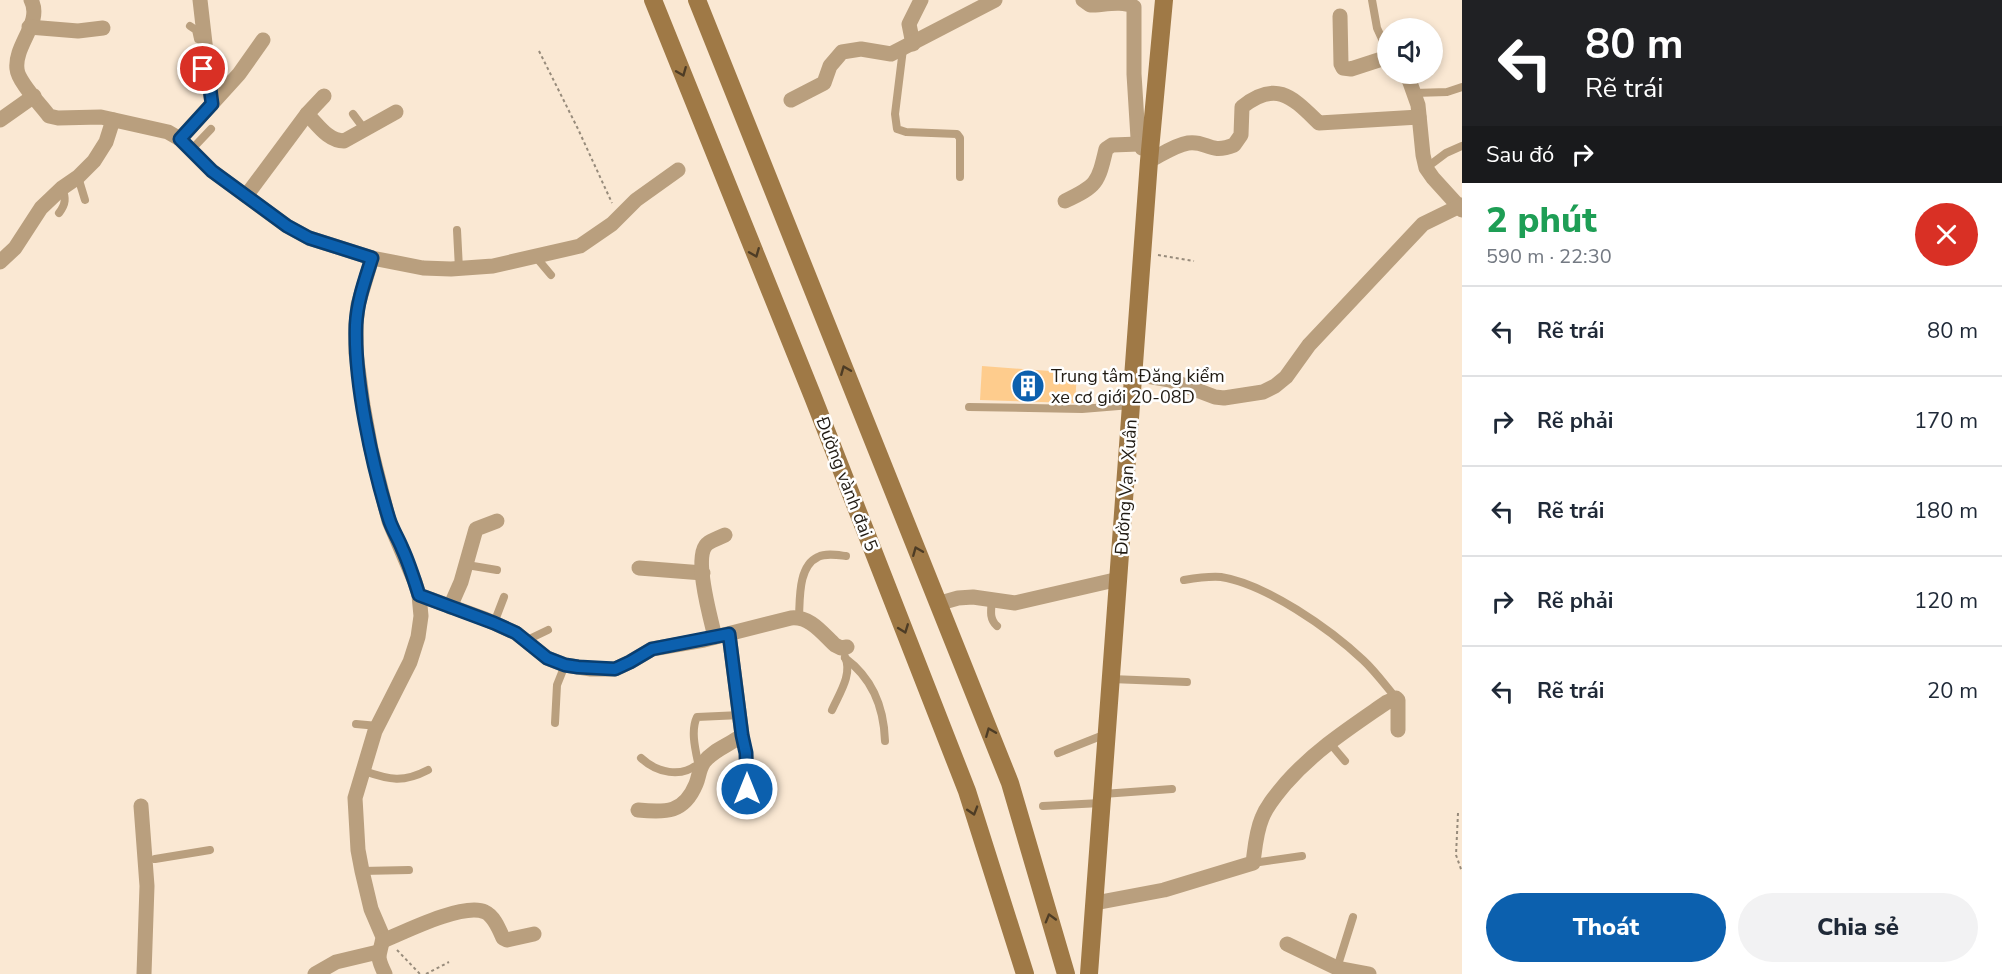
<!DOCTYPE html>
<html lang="vi">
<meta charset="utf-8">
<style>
body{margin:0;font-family:"Nunito Sans",sans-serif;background:#f2f2f3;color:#1f2937;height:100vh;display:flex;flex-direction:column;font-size:22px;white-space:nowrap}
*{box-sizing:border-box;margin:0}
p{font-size:20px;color:#747a83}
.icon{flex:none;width:33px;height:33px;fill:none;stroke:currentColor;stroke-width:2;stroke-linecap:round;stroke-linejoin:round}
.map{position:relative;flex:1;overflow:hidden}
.side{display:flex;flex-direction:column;background:#fff;width:540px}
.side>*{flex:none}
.top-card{background:#202124;color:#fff;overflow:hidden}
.buttons{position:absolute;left:1377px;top:18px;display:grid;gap:12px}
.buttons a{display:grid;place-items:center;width:66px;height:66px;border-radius:50%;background:#fff;box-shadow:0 3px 9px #0003;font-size:30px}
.pin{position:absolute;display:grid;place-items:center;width:51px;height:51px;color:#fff;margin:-26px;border:3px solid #fff;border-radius:50%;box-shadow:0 2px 6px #0007}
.me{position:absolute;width:66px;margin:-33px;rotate:0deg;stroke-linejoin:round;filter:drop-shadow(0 0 4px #0008)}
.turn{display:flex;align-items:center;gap:21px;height:126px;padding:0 24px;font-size:27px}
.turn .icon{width:78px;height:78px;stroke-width:2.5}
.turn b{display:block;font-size:42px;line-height:51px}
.then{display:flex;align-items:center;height:57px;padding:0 24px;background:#0003;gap:12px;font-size:22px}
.round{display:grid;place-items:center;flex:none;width:63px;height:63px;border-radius:32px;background:#f2f2f3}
.head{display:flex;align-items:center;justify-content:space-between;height:102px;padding:0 24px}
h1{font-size:36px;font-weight:800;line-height:45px;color:#1e9e55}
.action{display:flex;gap:12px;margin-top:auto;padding:12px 24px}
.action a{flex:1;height:69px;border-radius:36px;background:#0c60ae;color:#fff;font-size:24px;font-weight:800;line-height:69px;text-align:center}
.action a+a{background:#f2f2f3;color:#1f2937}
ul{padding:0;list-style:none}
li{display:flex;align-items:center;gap:18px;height:90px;padding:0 24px;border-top:2px solid #e0e1e3}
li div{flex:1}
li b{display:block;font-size:22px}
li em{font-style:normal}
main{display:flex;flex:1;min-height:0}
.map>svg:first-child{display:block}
.building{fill:#fecc8d}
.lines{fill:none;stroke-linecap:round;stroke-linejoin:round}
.path{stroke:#978b7b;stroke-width:2;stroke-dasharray:3 3;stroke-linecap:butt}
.lane{stroke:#b99f7e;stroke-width:8}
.street{stroke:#b99f7e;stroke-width:15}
.secondary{stroke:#9f7946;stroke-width:18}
.oneway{stroke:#4d3c25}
.route-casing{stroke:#083e71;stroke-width:15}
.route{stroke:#0c60ae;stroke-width:10}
.labels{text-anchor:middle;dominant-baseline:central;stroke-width:5;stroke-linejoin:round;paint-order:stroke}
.poi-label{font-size:18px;fill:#211b13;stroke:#fff;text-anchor:start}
.street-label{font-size:18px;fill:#211b13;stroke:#fff}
</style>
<main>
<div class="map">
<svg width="1462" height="974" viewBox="0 0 1462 974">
<rect width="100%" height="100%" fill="#fae8d3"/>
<path class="building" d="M982,366L1077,373L1075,403L980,400Z"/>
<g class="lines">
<g class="path">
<path d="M539,51L578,129L612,203"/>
<path d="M1158,255L1194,261"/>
<path d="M1458,813L1456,855L1462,872"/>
<path d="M397,950L420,974"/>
<path d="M426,974L449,962"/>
</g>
<g class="lane">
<path d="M1372,0L1377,28L1388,52"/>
<path d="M190,26L196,30L198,39"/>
<path d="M903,49L895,114L897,129L906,132L957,134L960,138V177"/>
<path d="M1414,93L1447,92L1462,87"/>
<path d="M353,114L365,130"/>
<path d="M192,149L211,129"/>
<path d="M1426,168L1446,153L1462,146"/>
<path d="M78,177L85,200"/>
<path d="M59,213C66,204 66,198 62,188"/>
<path d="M457,230L459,269"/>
<path d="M535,256L551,275"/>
<path d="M969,407L1082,409L1131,405"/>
<path d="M467,565L497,570"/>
<path d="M1184,580C1196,578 1209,576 1221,577C1266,584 1330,629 1363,660C1375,671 1385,685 1396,698"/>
<path d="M992,600C991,610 989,619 997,626"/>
<path d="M799,617C800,599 798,566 818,557C826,553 837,555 846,556"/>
<path d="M494,623L504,597"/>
<path d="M525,641L548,630"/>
<path d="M845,658C872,678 884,708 885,741"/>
<path d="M1111,679L1187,682"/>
<path d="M832,710C839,694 853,674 845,657"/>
<path d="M555,723L557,685L565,665"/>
<path d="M356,724L378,726"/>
<path d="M742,735L748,769L746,786L755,797"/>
<path d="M1329,742L1345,761"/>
<path d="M1058,753L1106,734"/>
<path d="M641,758C657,773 681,778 698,764"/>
<path d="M699,767C696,752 690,731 697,717L741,715"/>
<path d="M364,771C390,780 403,783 428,770"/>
<path d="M1103,794L1172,789"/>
<path d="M1043,806L1101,803"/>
<path d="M155,859L210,850"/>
<path d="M1253,863L1302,856"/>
<path d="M362,871L409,870"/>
<path d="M1337,968L1353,917"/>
</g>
<g class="street">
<path d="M31,0C43,22 14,45 17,69C18,82 41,105 49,116L58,118L101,117L168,132L180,139L212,171L246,196L287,226L309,238L372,258L423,268L451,269L493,266L580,246L612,224L636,200L678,170"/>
<path d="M200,0L212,104"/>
<path d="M1083,0L1090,5C1104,5 1122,0 1134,7V74L1138,138L1142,148H1147"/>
<path d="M1340,16L1341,64L1343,68L1351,69L1388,57"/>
<path d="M29,27L78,31L103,28"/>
<path d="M913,44L909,24L921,0"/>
<path d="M1407,74L1418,105L1423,155L1426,168L1433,178L1462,210"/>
<path d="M791,100L824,83L830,66L842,52L861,49L891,54L995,0"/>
<path d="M307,114C318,125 328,141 344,141L396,112"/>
<path d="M0,120L34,96"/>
<path d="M180,139L239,74L263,40"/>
<path d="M1149,161C1161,155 1175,145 1188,143C1207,140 1209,155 1234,145L1241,135L1242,107C1277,79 1293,98 1319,123L1419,117"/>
<path d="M246,196L307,114L324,96"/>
<path d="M1065,201C1097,186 1098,183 1106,149L1112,145L1139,144"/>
<path d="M372,258L358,305L356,324V353L363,405L371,449L389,521L415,582L419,595L421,616L418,637L410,662L375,731L355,798L358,850L362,871L371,909L383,937C380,957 375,953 385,974"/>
<path d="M0,262L15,248L41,208L62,188L78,177L94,161L106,142L113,120"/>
<path d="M1135,374L1170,380L1215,397L1224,398L1263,392L1275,386L1286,377L1309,345L1423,224L1462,205"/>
<path d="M639,568L703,573"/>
<path d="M419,595L485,619L516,633L547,658L565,665L591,669H615L630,662L652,649L704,640L791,618C810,616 822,633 835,645L841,648L847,647"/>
<path d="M944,602L958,598L973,597L1015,603L1119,579"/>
<path d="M450,607L461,582L476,529L497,521"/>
<path d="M715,637C711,620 693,557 707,544C712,540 719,538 725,535"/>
<path d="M141,806L147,886L144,974"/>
<path d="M638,810C666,813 684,813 696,784C699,777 699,769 704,762C714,749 730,745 742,735L729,634"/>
<path d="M1095,903L1164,890L1253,863C1255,847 1256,832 1262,818C1267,805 1277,794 1286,783C1315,750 1351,727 1387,702L1396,698L1398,700V730"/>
<path d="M383,941C404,932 464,902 485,912C494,916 499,929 503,938L507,940L534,934"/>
<path d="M1287,944L1337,968L1369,974"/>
<path d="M315,974L336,962L378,952"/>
</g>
<g class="secondary">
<path d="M653,0L813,397L967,791L1025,974"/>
<path d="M697,0L1010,783L1066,974"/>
<path d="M1089,974L1149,161L1164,0"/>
</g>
</g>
<defs><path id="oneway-chevron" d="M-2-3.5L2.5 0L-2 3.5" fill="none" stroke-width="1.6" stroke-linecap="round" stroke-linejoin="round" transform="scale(1.5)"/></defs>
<g class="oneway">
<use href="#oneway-chevron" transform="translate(682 72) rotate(68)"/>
<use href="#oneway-chevron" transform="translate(755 253) rotate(68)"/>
<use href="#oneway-chevron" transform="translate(845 370) rotate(-112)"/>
<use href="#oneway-chevron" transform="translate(917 551) rotate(-112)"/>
<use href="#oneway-chevron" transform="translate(904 629) rotate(69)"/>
<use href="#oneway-chevron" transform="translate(990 732) rotate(-112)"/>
<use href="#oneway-chevron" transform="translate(973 811) rotate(73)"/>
<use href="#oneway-chevron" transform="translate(1050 918) rotate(-106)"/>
</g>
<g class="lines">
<defs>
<path id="route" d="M203,69L209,81L212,104L180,139L212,171L287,226L309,238L372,258C365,280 357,302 356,325C354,382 372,464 389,519C392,529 398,538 402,548C409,563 414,579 419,595L494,623L516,633L547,658L565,665L578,667L615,669L630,662L652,649L729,634L742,735L746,753L747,789"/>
</defs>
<use href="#route" class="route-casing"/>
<use href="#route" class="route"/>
</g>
<defs>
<symbol id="building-disc" viewBox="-11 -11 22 22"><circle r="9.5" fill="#0c60ae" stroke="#fff"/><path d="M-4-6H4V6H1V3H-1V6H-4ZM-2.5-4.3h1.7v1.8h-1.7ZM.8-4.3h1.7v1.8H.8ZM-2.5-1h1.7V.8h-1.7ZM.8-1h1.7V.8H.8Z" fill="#fff"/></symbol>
</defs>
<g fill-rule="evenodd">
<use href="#building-disc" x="1009" y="367" width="38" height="38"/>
</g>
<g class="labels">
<g class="poi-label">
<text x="1051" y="376">Trung tâm Đăng kiểm<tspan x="1051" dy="21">xe cơ giới 20-08D</tspan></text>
</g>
<g class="street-label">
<text transform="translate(847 484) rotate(69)">Đường vành đai 5</text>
<text transform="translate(1126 487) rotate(-86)">Đường Vạn Xuân</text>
</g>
</g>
</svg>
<div class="buttons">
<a><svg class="icon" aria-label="sound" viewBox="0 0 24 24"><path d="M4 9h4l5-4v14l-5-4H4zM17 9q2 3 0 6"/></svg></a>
</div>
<div class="pin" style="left:203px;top:69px;background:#d93025"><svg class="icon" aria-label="arrive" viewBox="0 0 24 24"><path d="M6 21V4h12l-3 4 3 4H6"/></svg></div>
<svg class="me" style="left:747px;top:789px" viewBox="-20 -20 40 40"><circle r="17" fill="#0c60ae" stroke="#fff" stroke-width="3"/><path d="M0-11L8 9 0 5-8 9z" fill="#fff"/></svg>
</div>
<section class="side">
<div class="top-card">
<div class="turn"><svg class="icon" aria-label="left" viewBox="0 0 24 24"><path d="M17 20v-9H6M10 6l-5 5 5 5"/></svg><div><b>80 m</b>Rẽ trái</div></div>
<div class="then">Sau đó<svg class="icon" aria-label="right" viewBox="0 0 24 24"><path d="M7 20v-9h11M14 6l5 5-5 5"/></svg></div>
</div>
<div class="head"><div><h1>2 phút</h1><p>590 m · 22:30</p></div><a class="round" style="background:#d93025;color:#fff"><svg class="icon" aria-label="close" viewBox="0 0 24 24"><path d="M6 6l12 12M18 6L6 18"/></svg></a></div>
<ul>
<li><svg class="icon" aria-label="left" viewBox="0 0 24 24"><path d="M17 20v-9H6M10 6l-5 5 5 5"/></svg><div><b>Rẽ trái</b></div><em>80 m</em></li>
<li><svg class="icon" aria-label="right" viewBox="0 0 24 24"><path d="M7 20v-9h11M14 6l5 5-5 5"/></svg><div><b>Rẽ phải</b></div><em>170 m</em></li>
<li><svg class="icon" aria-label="left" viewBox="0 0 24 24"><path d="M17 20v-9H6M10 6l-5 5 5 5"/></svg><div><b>Rẽ trái</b></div><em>180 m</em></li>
<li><svg class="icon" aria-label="right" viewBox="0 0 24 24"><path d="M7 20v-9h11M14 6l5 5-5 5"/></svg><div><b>Rẽ phải</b></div><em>120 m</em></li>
<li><svg class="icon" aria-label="left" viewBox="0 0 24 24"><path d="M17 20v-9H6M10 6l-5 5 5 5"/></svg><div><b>Rẽ trái</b></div><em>20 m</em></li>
</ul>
<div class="action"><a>Thoát</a><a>Chia sẻ</a></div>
</section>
</main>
